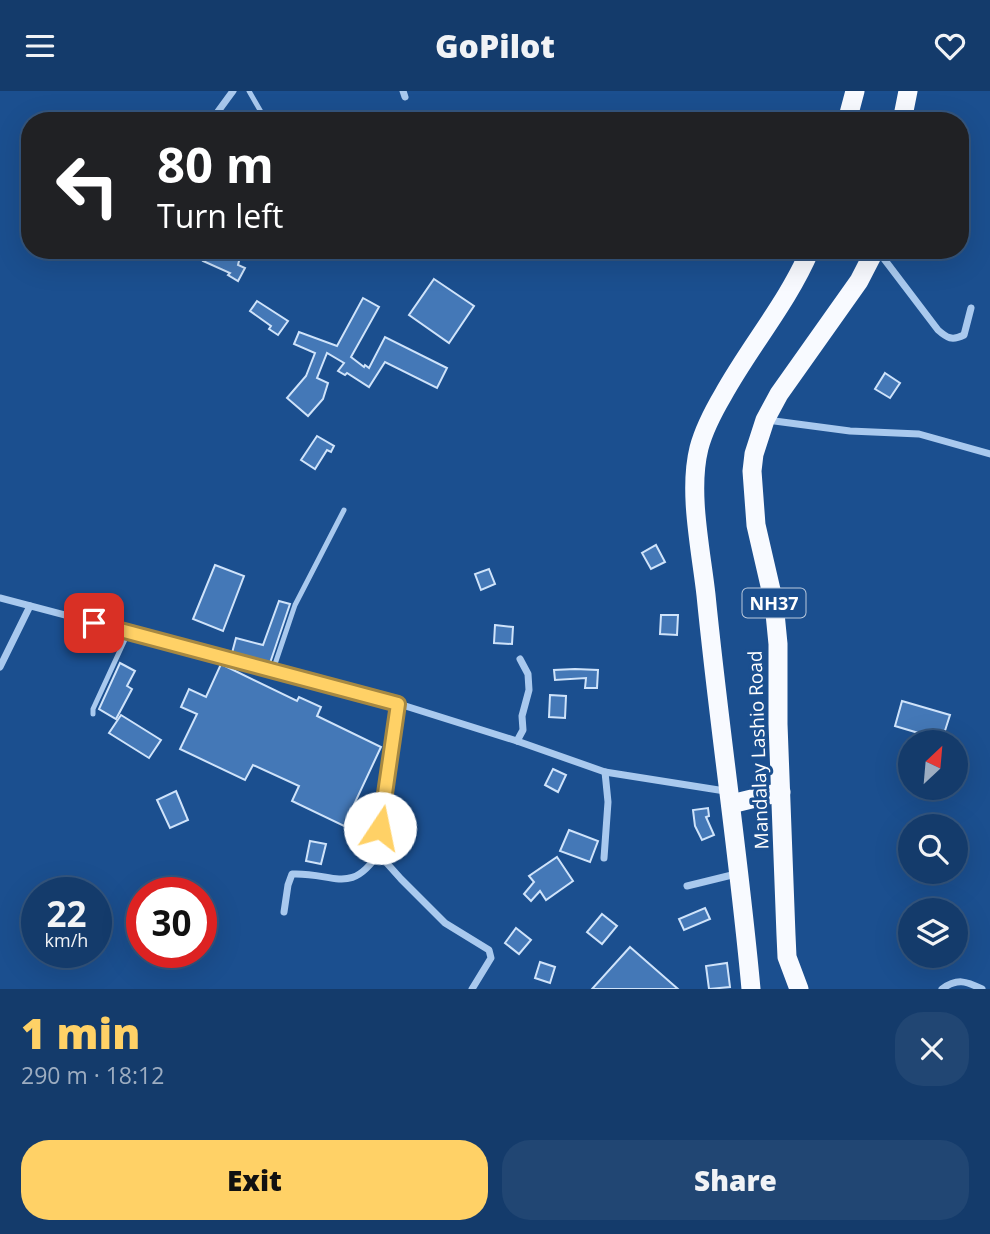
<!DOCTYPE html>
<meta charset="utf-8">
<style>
body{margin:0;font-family:"Open Sans",sans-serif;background:#214673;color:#f1f3f6;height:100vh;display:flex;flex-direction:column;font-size:26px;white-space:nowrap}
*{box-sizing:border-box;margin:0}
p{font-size:23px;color:#9dadc1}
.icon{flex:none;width:38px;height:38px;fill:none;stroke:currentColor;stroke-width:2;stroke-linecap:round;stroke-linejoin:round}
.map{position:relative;height:898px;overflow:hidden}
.sheet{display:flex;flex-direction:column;background:#143b6b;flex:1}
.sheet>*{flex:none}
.guide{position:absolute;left:21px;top:21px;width:948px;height:147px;border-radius:28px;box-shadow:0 7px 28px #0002,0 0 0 2px #33557e;background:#202124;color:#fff;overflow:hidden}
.needle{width:46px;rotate:26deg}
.fabs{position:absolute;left:898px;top:639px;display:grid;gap:14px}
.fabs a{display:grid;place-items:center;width:70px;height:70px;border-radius:50%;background:#143b6b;box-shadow:0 7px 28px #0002,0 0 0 2px #33557e;font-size:35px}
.speed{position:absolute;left:21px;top:786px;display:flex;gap:14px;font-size:35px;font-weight:700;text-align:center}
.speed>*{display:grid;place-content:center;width:91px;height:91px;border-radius:50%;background:#143b6b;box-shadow:0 7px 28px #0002,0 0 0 2px #33557e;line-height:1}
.speed small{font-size:18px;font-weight:400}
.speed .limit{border:10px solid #d22;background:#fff;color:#111}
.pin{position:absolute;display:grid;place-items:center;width:60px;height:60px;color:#fff;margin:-30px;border-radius:14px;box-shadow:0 4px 10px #0006}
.me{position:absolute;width:77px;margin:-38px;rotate:11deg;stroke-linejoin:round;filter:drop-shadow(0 0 5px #0008)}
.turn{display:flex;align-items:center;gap:24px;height:147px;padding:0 21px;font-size:32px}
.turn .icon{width:91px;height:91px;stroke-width:2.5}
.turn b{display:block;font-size:49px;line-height:60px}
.round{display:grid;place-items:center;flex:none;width:74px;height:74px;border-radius:28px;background:#214673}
.headline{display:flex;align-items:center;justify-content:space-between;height:119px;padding:0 21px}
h1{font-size:42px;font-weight:800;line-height:52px;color:#ffd166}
.action{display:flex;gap:14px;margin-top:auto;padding:14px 21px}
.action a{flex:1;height:80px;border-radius:28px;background:#ffd166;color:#111;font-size:28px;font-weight:800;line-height:80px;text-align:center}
.action a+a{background:#214673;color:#f1f3f6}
header{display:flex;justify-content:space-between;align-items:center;height:91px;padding:0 21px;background:#143b6b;font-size:32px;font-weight:800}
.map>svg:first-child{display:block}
.building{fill:#4478b7;stroke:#cfe3fa;stroke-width:2}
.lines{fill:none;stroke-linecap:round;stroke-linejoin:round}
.service{stroke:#a9c9ee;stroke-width:5}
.minor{stroke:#a9c9ee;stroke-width:7}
.trunk{stroke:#f8faff;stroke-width:19}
.route-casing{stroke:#a68842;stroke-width:18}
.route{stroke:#ffd166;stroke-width:12}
.labels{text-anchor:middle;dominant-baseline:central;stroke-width:6;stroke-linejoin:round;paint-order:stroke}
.shield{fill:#1b4f8f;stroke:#bbcadd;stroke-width:2}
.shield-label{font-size:18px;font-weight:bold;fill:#fff}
.street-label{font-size:19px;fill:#fff;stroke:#1b4f8f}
</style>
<header><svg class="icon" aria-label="menu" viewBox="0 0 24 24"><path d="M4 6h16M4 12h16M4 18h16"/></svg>GoPilot<svg class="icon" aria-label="heart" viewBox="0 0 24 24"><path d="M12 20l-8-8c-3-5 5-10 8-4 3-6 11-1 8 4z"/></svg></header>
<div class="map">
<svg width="990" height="898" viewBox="0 0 990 898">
<rect width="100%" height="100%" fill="#1b4f8f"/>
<g class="building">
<path d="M208,159H218L227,164L229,159L241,162L238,174L245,177L238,190L228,184L230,182L203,170Z"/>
<path d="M434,188L474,215L449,252L409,224Z"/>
<path d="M363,207L379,216L351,266L364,276L365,274L369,277L385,246L447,277L437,297L385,271L369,296L347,282L345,284L338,280L344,272L327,262L317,287L328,292L323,308L308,325L287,307L306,285L315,262L294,253L299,241L337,255Z"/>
<path d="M257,210L288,230L278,244L269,238L271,235L250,220Z"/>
<path d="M885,282L900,292L890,307L875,298Z"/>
<path d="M317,345L334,355L331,361L327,359L315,378L301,369Z"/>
<path d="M656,454L665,471L651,478L642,462Z"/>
<path d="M215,474L244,485L223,540L193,528Z"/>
<path d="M489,478L495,493L481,499L475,483Z"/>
<path d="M279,510L290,513L270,572L232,562L236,547L263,554Z"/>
<path d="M661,524H678L677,544L660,543Z"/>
<path d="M495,534L513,536L512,553L494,552Z"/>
<path d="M120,572L135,580L127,595L132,598L116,628L99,618Z"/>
<path d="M221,573L297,610L299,606L321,616L317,625L381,656L344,735L292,710L299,695L253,674L245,689L180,658L197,623L181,616L189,598L206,606Z"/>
<path d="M575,578L598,579L597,597H585L586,587L555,589L554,579Z"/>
<path d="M550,604L566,605L565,627L549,626Z"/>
<path d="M902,610L950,624L942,649L895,635Z"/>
<path d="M121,624L161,649L149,667L109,642Z"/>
<path d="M553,678L566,684L558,701L545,694Z"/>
<path d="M176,700L188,729L170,737L157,709Z"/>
<path d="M708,717L709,725L706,726L714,744L702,749L695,735L693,719Z"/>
<path d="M569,739L598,750L590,771L560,760Z"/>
<path d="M310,750L326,753L321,773L306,770Z"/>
<path d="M557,766L573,790L546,809L540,800L531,810L524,803L534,791L529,785Z"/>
<path d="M705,817L710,828L684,839L679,828Z"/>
<path d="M602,823L617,835L602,853L587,841Z"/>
<path d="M516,837L531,849L519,863L505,852Z"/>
<path d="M630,856L678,898H592Z"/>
<path d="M540,871L555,876L550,892L535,887Z"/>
<path d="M727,872L730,896L709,898L706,875Z"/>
</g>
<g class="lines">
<g class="service">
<path d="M249,0L264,26"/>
<path d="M273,579L295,514L344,419"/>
<path d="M93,623V618L128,542"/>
</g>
<g class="minor">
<path d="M403,0L405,6"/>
<path d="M211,30L233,0"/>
<path d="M878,160L938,239C947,247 952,250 964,244L971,217"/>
<path d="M767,329L850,340L919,343L990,363"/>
<path d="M0,507L380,607L517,650L605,681L725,700"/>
<path d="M0,576L30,515"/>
<path d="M398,613L379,746L380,760L384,769L401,788L445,832L489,859L491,867L472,898"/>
<path d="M517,650L523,639L522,625L529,599L528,583L520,568"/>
<path d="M604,767L608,711L605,681"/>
<path d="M687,795L736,783"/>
<path d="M284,821L288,794L292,783C334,781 351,806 380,760"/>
<path d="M942,898C957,887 966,890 982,898"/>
</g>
<g class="trunk">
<path d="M847,30L855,0"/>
<path d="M902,30L908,0"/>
<path d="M731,713L781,701"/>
<path d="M751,898C739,766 719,636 706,504C701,459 688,401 699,357C704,338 713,321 723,304C750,255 788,211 810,159"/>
<path d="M799,898L787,866L786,844L778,633V553L774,512L756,434L752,380L754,363L765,329L779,303L859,190L875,159"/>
</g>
</g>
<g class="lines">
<defs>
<path id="route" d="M94,532L398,613L380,737"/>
</defs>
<use href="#route" class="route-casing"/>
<use href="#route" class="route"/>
</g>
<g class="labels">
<rect class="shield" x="742.5" y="497.5" width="63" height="29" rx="5"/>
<g class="shield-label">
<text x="774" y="512">NH37</text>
</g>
<g class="street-label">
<text transform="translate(758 659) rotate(-92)">Mandalay Lashio Road</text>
</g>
</g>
</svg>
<div class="fabs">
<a><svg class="needle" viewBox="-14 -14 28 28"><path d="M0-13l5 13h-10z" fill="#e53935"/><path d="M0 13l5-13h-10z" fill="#9dadc1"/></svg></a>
<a><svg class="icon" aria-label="search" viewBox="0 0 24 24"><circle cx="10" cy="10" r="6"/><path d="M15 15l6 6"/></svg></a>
<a><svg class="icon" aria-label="layers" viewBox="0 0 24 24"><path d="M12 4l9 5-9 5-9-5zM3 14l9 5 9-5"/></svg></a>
</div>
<div class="speed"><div>22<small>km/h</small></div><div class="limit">30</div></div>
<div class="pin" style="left:94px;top:532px;background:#d93025"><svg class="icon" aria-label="arrive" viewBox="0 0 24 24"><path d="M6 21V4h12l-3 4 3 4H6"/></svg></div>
<svg class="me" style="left:380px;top:737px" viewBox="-20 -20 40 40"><circle r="19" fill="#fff"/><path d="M0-13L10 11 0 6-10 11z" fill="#ffd166"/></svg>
<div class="guide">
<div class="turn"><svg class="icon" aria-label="left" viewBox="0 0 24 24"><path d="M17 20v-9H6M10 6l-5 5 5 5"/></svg><div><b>80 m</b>Turn left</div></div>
</div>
</div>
<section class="sheet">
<div class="headline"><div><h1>1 min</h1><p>290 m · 18:12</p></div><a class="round"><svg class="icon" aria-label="close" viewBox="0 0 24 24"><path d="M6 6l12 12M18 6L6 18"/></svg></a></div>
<div class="action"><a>Exit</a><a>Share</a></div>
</section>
